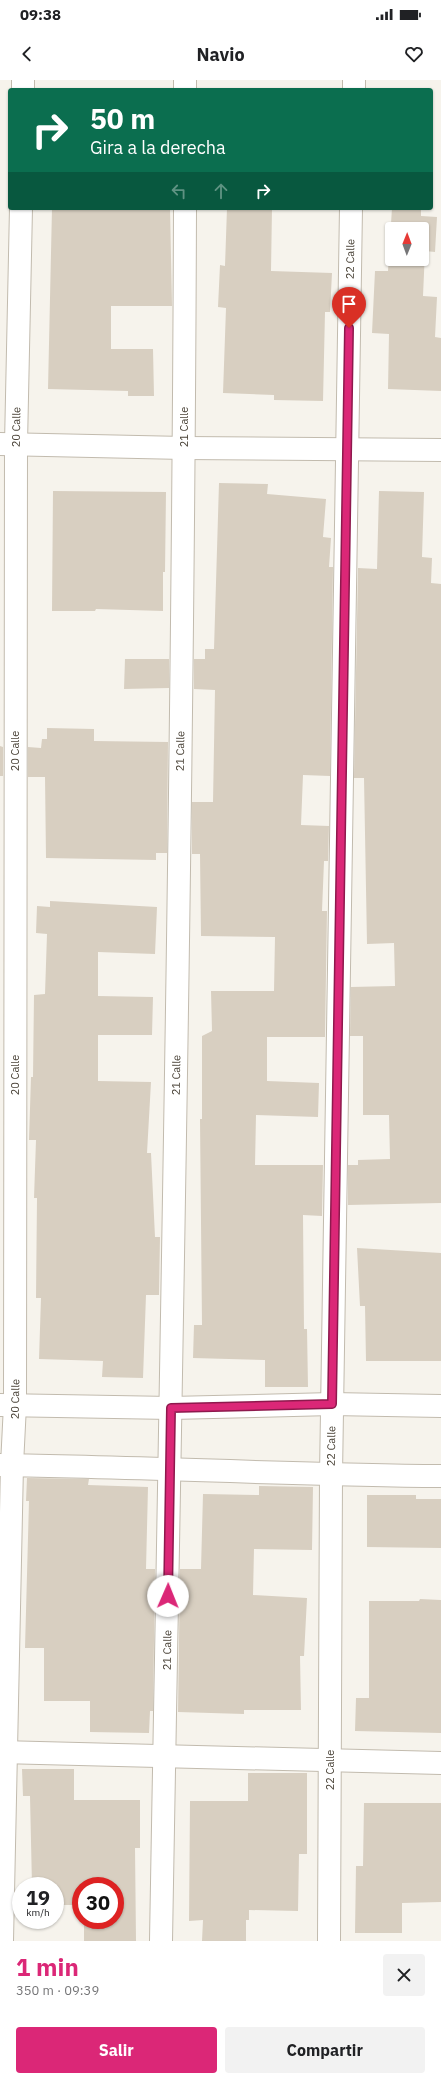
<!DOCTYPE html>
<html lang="es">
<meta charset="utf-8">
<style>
body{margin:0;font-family:"IBM Plex Sans",sans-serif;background:#f2f2f2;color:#202124;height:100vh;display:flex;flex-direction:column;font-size:15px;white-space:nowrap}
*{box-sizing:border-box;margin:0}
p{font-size:13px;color:#757577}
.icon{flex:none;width:22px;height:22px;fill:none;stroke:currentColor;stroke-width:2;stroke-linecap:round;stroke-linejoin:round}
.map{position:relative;height:1861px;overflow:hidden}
.side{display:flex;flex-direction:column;background:#fff;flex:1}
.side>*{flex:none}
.hud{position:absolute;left:8px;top:8px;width:425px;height:122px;border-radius:4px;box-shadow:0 1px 3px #0004;background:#0b6e4f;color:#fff;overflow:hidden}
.needle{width:26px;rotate:1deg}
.buttons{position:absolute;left:385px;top:142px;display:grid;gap:8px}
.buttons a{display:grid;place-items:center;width:44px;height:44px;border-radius:4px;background:#fff;box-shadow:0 1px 3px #0004;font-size:20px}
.speed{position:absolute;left:12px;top:1797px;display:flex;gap:8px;font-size:20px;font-weight:700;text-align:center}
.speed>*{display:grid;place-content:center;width:52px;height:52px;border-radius:50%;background:#fff;box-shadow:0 1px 3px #0004;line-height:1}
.speed small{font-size:10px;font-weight:400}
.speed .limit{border:6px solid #d22;background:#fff;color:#111}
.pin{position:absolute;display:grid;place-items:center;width:34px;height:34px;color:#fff;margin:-41px -17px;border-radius:50% 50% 50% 0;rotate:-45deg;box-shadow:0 0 4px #0007}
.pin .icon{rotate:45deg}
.me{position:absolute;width:44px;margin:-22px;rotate:1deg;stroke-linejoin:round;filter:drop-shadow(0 0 3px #0008)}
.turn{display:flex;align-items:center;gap:14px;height:84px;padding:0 16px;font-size:18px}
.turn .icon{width:52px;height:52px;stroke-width:2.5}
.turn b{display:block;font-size:28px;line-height:34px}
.lanes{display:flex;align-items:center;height:38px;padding:0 16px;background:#0003;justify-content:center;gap:20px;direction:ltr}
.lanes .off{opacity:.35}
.round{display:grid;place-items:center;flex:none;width:42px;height:42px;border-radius:4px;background:#f2f2f2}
.overview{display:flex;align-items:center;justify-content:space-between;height:68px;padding:0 16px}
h1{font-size:24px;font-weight:800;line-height:30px;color:#db2777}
.action{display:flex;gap:8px;margin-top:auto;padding:8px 16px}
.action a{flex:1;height:46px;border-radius:4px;background:#db2777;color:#fff;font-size:16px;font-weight:800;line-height:46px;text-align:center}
.action a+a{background:#f2f2f2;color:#202124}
.status{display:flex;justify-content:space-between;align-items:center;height:28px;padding:0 20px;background:#fff;direction:ltr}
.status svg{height:11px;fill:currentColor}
header{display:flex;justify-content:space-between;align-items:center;height:52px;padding:0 16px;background:#fff;font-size:18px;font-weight:800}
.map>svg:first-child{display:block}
.building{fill:#d8cfc1;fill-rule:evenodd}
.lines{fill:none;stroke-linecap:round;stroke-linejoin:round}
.minor-casing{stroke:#c2bbae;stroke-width:24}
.minor{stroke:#fff;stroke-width:22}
.route-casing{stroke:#8e194d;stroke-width:10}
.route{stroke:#db2777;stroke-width:7}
.labels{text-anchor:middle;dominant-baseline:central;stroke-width:3.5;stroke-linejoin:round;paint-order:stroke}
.street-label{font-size:11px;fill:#4b4439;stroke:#fff}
</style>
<div class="status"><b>09:38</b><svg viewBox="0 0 49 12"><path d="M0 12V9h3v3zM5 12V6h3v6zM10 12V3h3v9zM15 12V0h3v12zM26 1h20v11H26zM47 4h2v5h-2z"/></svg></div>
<header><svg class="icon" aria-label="back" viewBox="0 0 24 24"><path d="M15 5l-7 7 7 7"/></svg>Navio<svg class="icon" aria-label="heart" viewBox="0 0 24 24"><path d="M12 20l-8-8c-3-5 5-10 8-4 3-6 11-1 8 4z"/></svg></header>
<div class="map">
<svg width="441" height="1861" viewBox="0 0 441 1861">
<rect width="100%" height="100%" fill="#f6f3ec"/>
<g class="building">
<path d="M52,128H170L172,226H111V269H153L154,316H128V311L48,309Z"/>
<path d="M227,128H272L271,191L332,193L330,232H325L323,321L274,320V315L223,313L226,228L218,227L220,185L225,186Z"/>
<path d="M392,128H421V136L437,137L435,172L425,171L423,216L437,217L435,257L441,258V311L388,309L389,254L372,253L375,191H388ZM392,149H422V179H392Z"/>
<path d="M219,403L268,404L267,414L326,419L323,457L331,458L329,487H333L330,696L303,695L301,745L329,746L328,781H324L322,831H327L325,957H267V1001L319,1003L318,1037L256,1035L255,1085H323L322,1136L303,1135L304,1249H307L308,1307H265V1280L193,1278L194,1245H202L200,1039H202V956L212,951L211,911H274L275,857L201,856L200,774H192V722H213L215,610L194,609V579H205V569H214Z"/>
<path d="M53,411L166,412L165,492H163V531L96,529L95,531H52Z"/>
<path d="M379,411L424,412L422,477L432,478L431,503L441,504V1123L348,1125V1085H358V1080L390,1079L389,1035H363V956H350L351,907L395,906L394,863L367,864L364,698H354L358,488L377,489Z"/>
<path d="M125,579H169V608L124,609Z"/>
<path d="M47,648L94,649V661L168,662L167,773H156V780L46,778L45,697H28V667L41,668L42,659H47Z"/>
<path d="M0,666L3,667V696H0Z"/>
<path d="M50,821L157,827L155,874L98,872V916L153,917L152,955H98V1001L151,1002L147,1073H151L155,1157H160L159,1215H146L143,1298L102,1297L103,1281L39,1279L41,1218H36L37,1118H34L36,1060H29L31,997H33L34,915L45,914L47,854L36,853L37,826L50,827Z"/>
<path d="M357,1168L441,1173V1281H366L365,1226H360Z"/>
<path d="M27,1398L89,1399L88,1405L148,1407L146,1489H155L153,1631H150L149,1653L90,1652V1621H44V1568H25L29,1421H26Z"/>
<path d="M259,1406L313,1407L312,1470L254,1469L253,1515L307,1518L304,1576H300L301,1630H244V1634L178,1632L180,1489H201L203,1414L259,1415Z"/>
<path d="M367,1415H416V1419H441V1468L367,1467Z"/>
<path d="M420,1519L441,1520V1653L355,1651L356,1618H369V1521H419Z"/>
<path d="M22,1689H74V1720H140V1768H135L136,1861H84V1840H115V1806H81V1825H55V1806H32L30,1716H23Z"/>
<path d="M248,1693H307V1774H299L298,1831L249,1830V1840H246V1861H202L203,1840L189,1841L190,1721H248Z"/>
<path d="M364,1723H441V1822L402,1823V1853H355L356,1786H363Z"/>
</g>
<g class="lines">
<defs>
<g id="minor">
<path d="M23,10V0"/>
<path d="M185,10V0"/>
<path d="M354,10V0"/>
<path d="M0,364L184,368L441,370"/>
<path d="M0,1325L171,1328L332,1324L441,1326"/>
<path d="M0,1385C147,1387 294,1395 441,1396"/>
<path d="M0,1672L441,1683"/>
<path d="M2,1861L12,1385L15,1325L16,364L21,128"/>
<path d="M161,1861C171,1283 183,706 185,128"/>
<path d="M329,1861L331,1395L351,128"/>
</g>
</defs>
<use href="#minor" class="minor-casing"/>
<use href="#minor" class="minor"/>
</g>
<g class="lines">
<defs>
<path id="route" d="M168,1516L171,1328L332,1324L349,248"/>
</defs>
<use href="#route" class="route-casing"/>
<use href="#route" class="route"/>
</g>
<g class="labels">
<g class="street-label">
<text transform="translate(350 179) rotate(-89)">22 Calle</text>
<text transform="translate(16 347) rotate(-89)">20 Calle</text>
<text transform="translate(184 347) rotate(-90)">21 Calle</text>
<text transform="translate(15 671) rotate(-90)">20 Calle</text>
<text transform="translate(180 671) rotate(-89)">21 Calle</text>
<text transform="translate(15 995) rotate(-90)">20 Calle</text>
<text transform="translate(176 995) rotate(-89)">21 Calle</text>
<text transform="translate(15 1319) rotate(-89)">20 Calle</text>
<text transform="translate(331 1366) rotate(-89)">22 Calle</text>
<text transform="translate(167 1570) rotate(-89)">21 Calle</text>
<text transform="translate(330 1690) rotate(-90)">22 Calle</text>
</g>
</g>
</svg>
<div class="buttons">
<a><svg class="needle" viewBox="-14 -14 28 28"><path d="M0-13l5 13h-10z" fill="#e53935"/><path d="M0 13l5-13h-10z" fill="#757577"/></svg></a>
</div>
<div class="speed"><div>19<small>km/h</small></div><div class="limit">30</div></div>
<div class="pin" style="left:349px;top:248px;background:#d93025"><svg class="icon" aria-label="arrive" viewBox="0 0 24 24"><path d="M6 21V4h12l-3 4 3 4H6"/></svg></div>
<svg class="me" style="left:168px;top:1516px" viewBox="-20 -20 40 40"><circle r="19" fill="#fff"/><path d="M0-13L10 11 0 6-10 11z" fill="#db2777"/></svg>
<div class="hud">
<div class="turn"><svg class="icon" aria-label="right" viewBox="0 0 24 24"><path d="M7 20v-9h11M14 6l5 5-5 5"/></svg><div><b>50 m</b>Gira a la derecha</div></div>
<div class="lanes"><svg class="icon off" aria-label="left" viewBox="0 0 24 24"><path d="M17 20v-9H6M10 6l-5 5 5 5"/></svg><svg class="icon off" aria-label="ahead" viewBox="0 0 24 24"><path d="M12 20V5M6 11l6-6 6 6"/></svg><svg class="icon" aria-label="right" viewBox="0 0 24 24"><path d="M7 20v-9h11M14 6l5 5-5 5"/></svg></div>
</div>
</div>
<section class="side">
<div class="overview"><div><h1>1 min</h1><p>350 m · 09:39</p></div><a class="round"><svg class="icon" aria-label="close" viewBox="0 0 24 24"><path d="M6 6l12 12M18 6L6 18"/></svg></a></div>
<div class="action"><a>Salir</a><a>Compartir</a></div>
</section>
